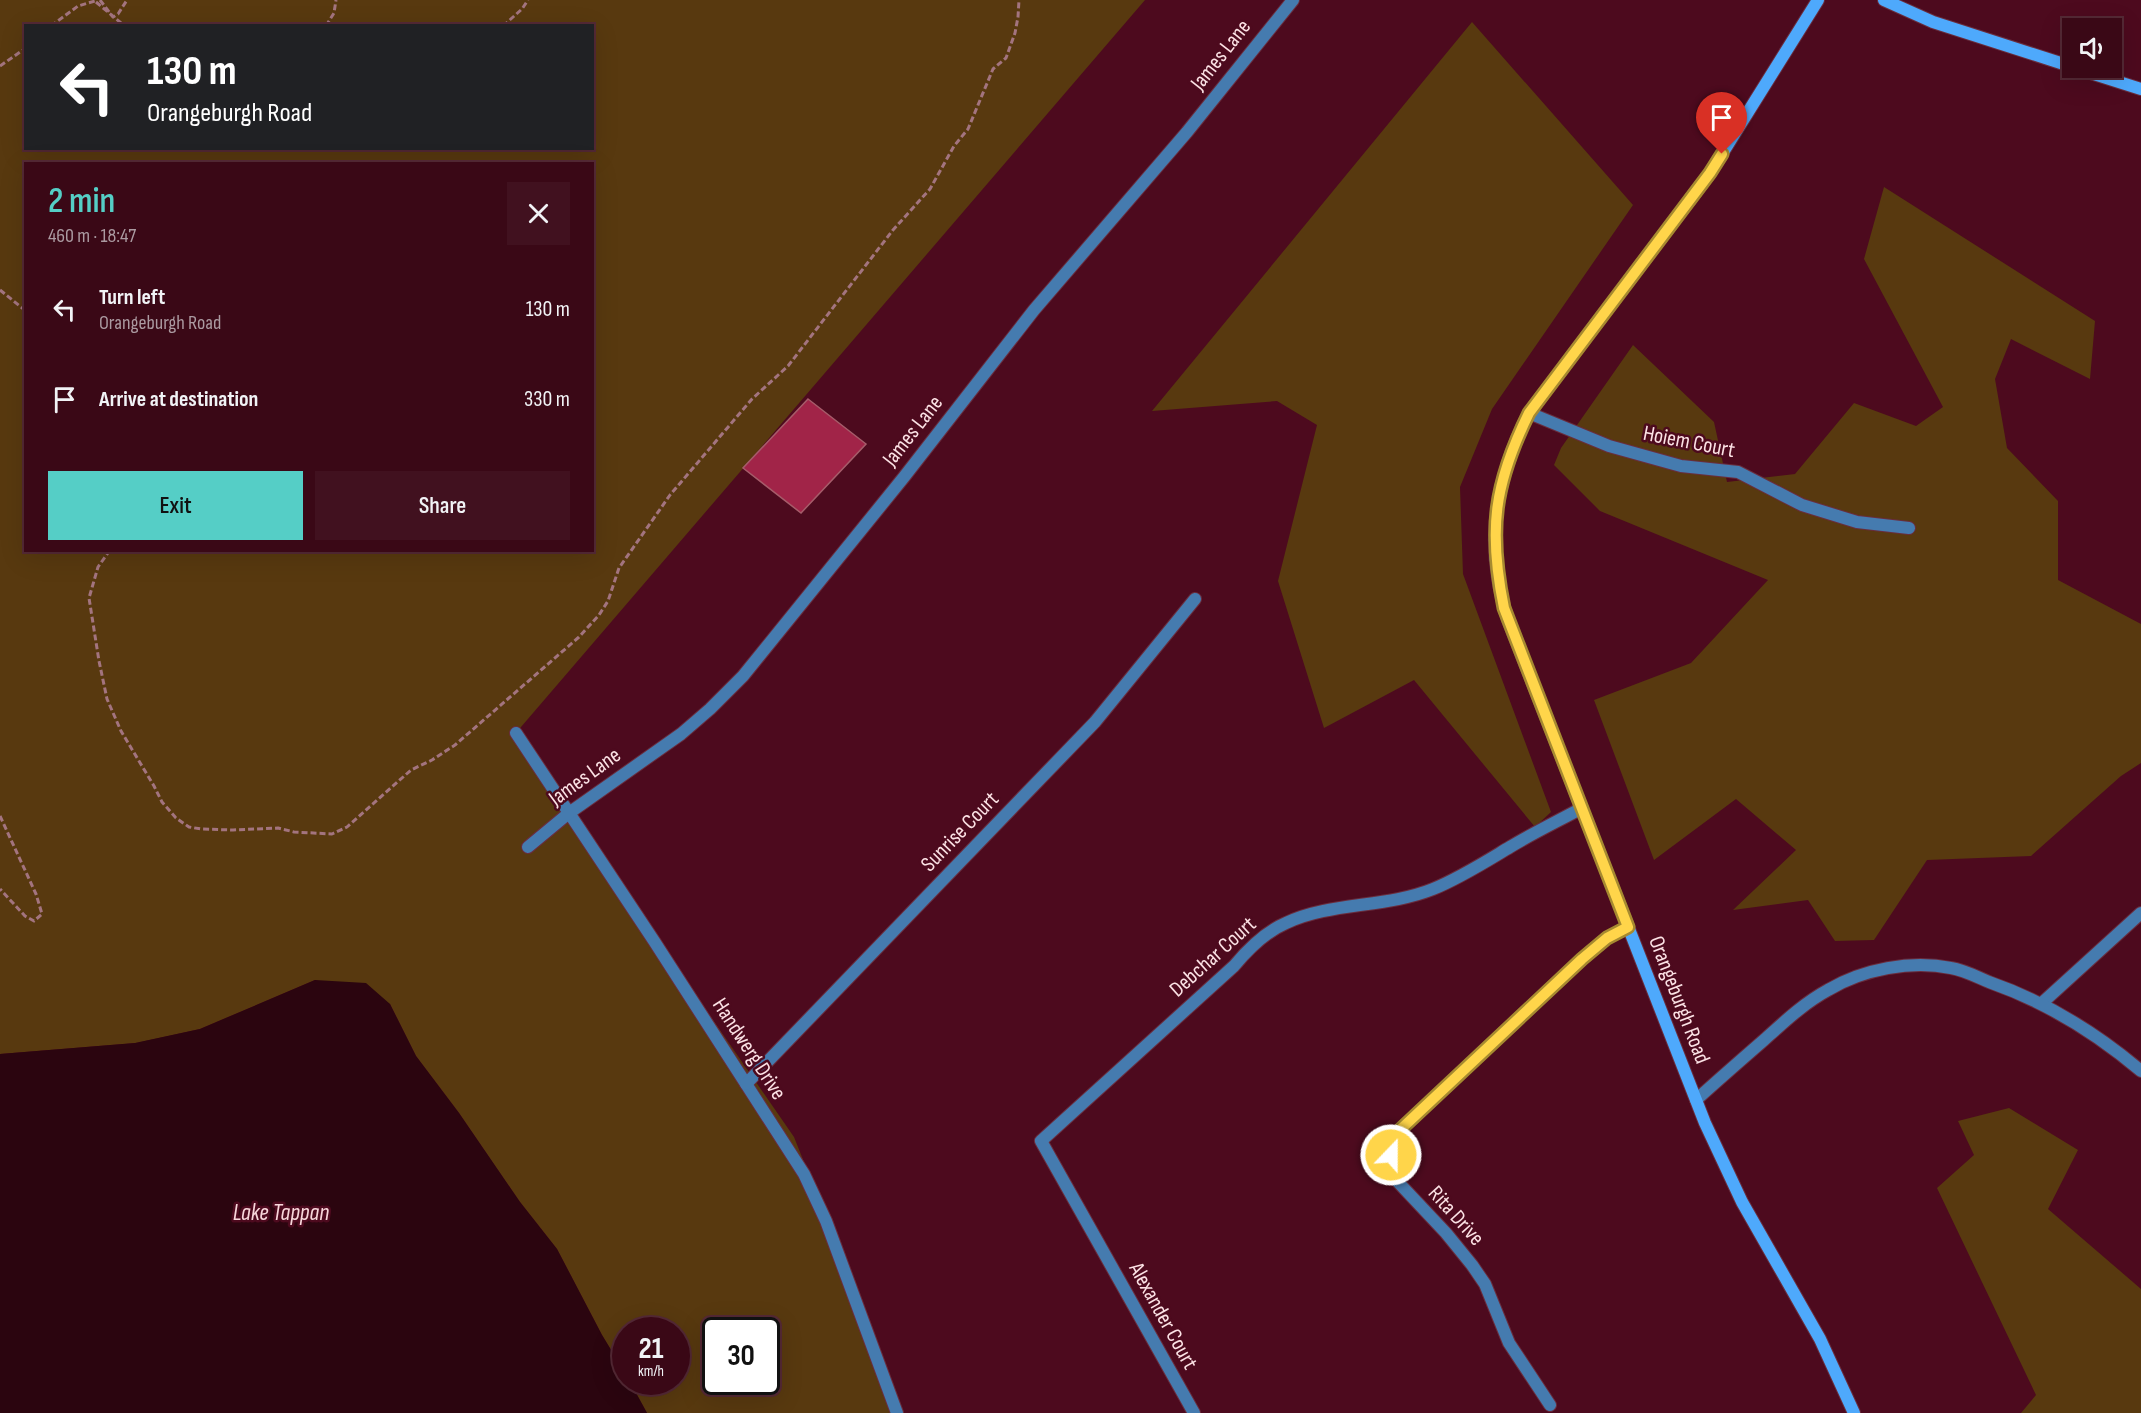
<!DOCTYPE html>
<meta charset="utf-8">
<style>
body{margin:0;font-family:"Sofia Sans Condensed",sans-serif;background:#41111f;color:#f1f3f6;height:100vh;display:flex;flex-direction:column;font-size:22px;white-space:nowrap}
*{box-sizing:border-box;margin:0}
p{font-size:20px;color:#ab9aa1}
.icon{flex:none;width:33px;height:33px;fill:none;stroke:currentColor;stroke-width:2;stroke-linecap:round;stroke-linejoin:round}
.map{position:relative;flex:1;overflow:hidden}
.side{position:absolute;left:24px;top:162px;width:570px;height:390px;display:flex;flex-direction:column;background:#3a0816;border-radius:0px;box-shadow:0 6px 24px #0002,0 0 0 2px #542935}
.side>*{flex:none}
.hud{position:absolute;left:24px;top:24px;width:570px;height:126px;border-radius:0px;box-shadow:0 6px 24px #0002,0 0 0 2px #542935;background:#202124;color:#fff;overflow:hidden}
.fabs{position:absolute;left:2062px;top:18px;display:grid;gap:12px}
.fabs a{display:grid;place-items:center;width:60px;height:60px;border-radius:0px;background:#3a0816;box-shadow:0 6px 24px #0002,0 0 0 2px #542935;font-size:30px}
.speed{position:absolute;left:612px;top:1317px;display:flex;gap:12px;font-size:30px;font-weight:700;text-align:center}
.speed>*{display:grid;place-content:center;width:78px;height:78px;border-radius:50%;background:#3a0816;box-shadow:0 6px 24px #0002,0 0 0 2px #542935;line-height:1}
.speed small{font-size:15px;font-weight:400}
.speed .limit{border:3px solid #111;border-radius:9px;background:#fff;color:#111}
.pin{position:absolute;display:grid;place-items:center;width:51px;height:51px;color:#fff;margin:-62px -26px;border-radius:50% 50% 50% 0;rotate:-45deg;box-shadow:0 0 6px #0007}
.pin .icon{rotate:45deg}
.me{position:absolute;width:66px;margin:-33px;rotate:22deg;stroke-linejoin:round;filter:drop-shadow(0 0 4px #0008)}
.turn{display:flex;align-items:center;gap:21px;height:126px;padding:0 24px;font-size:27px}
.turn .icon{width:78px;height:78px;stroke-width:2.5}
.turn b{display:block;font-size:42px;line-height:51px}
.round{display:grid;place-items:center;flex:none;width:63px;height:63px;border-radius:0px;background:#41111f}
.head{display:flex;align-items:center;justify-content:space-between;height:102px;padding:0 24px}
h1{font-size:36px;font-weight:600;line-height:45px;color:#55cec6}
.action{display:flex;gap:12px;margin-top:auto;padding:12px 24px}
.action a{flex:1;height:69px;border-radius:0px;background:#55cec6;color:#111;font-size:24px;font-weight:600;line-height:69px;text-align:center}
.action a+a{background:#41111f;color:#f1f3f6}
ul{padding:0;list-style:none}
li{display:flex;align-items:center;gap:18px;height:90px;padding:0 24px}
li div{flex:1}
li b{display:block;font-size:22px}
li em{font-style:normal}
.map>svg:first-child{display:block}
.green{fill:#58390f;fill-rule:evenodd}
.water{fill:#2b050f}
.building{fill:#a12448;stroke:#a65c6a;stroke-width:1.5}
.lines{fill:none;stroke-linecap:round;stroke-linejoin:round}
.minor-casing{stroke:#692d3e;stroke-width:14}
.secondary-casing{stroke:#692d3e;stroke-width:14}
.path{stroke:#a3747f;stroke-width:3;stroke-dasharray:6 3;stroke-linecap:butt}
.minor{stroke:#457baf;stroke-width:12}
.secondary{stroke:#4ea9fc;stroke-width:12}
.path-bridge{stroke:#a3747f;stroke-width:3;stroke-dasharray:6 3;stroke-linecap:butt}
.route-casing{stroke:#a68a30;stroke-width:15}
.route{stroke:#ffd54a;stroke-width:10}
.labels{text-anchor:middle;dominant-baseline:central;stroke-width:5;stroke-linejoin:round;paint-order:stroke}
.street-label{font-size:22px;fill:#fce2e5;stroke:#4d0a1e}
.water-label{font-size:24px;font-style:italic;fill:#f8d7db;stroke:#4d0a1e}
</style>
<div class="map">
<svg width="2141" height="1413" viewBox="0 0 2141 1413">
<rect width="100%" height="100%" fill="#4d0a1e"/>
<g class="green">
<path d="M0,0H1145L515,734L794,1137L904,1413H647L630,1382H676V1330H626L625,1373L602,1335L557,1249L520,1202L459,1113L416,1056L390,1004L315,980L200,1029L136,1043L0,1054ZM26,26H592V148H26ZM26,164H592V550H26ZM716,1330H766V1382H716Z"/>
<path d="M1472,22L1633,205L1492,409L1460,487L1463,574L1551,812L1535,827L1414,680L1324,728L1278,581L1317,425L1277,401L1152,411Z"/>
<path d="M1884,187L2095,321L2090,379L2011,339L1995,379L2007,448L2058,501V580L2141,624V763L2121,776L2031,856L1927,860L1874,940L1835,941L1808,900L1733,910L1796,850L1736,799L1654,860L1594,700L1691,663L1768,580L1600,511L1554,465L1561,448L1633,345L1714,422L1727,482L1795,474L1854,403L1916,426L1943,407L1864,259Z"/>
<path d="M2009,1108L2078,1150L2048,1209L2141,1289V1413H2021L2036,1395L1937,1188L1974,1155L1958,1121Z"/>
</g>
<path class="water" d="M315,980L366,983L390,1004L416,1056L459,1113L520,1202L557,1249L602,1335L625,1373L626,1382H630L647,1413H0V1054L135,1043L200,1029Z"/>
<path class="building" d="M808,399L866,444L801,513L743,468Z"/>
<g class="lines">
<defs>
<g id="minor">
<path d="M1529,413L1609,446L1681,466L1738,472L1802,505L1857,522L1909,528"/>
<path d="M516,733L654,941L804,1174L826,1221L897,1413"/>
<path d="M528,847L569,813L681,734L710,709L743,676L904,477L1034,310L1187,132L1293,0"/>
<path d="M2042,1003L2141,913"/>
<path d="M746,1084L1095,722L1195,599"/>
<path d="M1696,1100C1718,1080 1741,1060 1764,1040C1784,1022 1804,1003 1828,990C1863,969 1911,960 1951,968C1964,970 1977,977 1989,982C2046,1002 2095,1032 2141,1071"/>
<path d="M1550,1405L1509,1343L1485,1284L1472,1265L1446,1233L1398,1182L1393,1170L1391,1155L1394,1141L1401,1129L1582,959L1607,938L1628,927"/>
<path d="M1194,1413L1041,1141L1234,966C1249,948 1265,932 1286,923C1330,902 1386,908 1433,889C1460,878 1485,862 1510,847C1533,833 1558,821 1582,808"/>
</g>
<g id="secondary">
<path d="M1818,0L1710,173L1529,413C1494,482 1484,545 1508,620L1705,1123L1742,1202L1820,1339L1854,1413"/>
<path d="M1884,0L1933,22L2073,67"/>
<path d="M2075,68L2141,89"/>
</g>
</defs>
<use href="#minor" class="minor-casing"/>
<use href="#secondary" class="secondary-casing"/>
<g class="path">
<path d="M100,0L113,17L118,14L127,0"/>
<path d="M121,23L123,26"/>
<path d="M51,26L78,6L95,1L96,2"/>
<path d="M326,26L334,13L336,0"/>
<path d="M503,26L522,9L528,0"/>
<path d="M0,66L26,48"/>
<path d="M0,290L26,311"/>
<path d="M110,550L98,567L89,598L99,661L107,699L121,731L154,786L162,802L176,818L189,827L201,829L233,830L278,828L294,832L332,834L347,827L411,770L432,760L455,745L579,637L599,615L608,601L619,568L670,495L752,399L788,366L893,230L930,189L954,146L968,129L993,69L1006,58L1015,33L1018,17L1019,0"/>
<path d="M0,816L36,894L42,914L34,921L25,916L0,889"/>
</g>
<use href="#minor" class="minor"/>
<use href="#secondary" class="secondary"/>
<path class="path-bridge" d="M96,2L121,23"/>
</g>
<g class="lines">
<defs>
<path id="route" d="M1391,1155L1394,1141L1401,1129L1582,959L1607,938L1628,927L1504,608C1488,530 1494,484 1529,413L1710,173L1722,154"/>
</defs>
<use href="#route" class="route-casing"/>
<use href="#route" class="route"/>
</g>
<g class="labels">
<g class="street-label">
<text transform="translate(1221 55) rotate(-52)">James Lane</text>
<text transform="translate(913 431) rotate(-52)">James Lane</text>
<text transform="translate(1689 442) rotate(11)">Hoiem Court</text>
<text transform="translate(585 777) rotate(-36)">James Lane</text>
<text transform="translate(960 832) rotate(-46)">Sunrise Court</text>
<text transform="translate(1213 957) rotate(-42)">Debchar Court</text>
<text transform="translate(1679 1000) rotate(69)">Orangeburgh Road</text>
<text transform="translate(749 1049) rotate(57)">Handwerg Drive</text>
<text transform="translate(1456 1216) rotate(48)">Rita Drive</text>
<text transform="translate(1163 1316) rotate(61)">Alexander Court</text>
</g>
<g class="water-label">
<text x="281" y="1212">Lake Tappan</text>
</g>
</g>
</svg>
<div class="fabs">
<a><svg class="icon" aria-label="sound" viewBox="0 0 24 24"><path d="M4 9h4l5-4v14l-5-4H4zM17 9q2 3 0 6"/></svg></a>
</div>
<div class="speed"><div>21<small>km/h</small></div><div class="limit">30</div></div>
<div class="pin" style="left:1722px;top:154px;background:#d93025"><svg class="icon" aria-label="arrive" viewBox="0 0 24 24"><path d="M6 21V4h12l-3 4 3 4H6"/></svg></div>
<svg class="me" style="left:1391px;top:1155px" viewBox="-20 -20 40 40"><circle r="17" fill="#ffd54a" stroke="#fff" stroke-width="3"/><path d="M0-11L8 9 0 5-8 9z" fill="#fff"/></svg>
<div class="hud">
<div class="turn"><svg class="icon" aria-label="left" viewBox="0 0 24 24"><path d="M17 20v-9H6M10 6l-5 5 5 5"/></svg><div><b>130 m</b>Orangeburgh Road</div></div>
</div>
<section class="side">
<div class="head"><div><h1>2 min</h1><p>460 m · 18:47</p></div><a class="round"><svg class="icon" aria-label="close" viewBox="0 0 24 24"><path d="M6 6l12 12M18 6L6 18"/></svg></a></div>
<ul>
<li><svg class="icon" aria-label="left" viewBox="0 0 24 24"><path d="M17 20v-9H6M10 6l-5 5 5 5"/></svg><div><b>Turn left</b><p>Orangeburgh Road</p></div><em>130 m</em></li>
<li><svg class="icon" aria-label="arrive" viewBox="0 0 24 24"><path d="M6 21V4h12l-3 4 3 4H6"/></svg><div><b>Arrive at destination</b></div><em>330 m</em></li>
</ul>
<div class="action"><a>Exit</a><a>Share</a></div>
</section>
</div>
